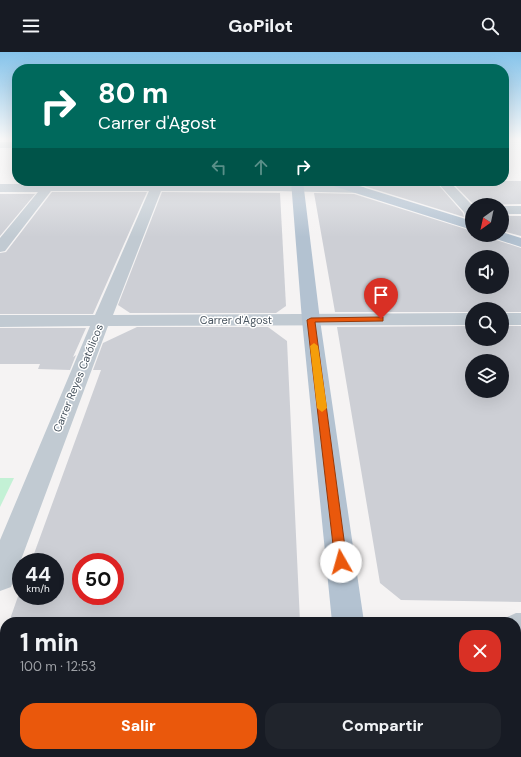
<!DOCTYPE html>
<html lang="es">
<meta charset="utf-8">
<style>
body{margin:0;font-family:"DM Sans",sans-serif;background:#20242c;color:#f1f3f6;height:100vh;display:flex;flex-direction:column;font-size:15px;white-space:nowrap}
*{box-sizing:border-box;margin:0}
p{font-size:13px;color:#9ea1a6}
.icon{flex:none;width:22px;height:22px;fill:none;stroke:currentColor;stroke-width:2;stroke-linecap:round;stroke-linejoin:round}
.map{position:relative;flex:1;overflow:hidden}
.panel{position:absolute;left:0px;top:565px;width:521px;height:140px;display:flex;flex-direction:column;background:#171b24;border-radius:16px 16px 0 0;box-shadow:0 4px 16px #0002}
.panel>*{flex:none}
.banner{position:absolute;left:12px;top:12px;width:497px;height:122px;border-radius:16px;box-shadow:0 4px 16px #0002;background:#00695c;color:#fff;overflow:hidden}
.needle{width:26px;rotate:213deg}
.buttons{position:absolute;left:465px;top:146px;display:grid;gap:8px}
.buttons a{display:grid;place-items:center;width:44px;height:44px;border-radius:50%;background:#171b24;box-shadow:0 4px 16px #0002;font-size:20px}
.speed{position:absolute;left:12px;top:501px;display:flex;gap:8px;font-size:20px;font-weight:700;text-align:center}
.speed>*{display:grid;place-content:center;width:52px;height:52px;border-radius:50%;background:#171b24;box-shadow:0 4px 16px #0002;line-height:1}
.speed small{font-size:10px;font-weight:400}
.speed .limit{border:6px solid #d22;background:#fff;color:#111}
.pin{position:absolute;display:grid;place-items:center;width:34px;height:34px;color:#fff;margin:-41px -17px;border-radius:50% 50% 50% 0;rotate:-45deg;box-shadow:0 0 4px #0007}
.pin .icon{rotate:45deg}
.me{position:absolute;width:44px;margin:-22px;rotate:353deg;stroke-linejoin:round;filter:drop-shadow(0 0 3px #0008)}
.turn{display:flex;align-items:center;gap:14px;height:84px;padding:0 20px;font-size:18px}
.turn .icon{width:52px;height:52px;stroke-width:2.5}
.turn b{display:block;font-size:28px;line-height:34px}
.lanes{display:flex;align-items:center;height:38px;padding:0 20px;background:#0003;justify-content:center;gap:20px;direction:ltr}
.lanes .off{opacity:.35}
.round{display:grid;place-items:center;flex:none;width:42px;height:42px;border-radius:16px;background:#20242c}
.summary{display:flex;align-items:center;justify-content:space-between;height:68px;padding:0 20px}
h1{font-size:24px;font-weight:800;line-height:30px}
.action{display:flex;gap:8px;margin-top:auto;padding:8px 20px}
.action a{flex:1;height:46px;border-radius:16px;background:#ea580c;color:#fff;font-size:16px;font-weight:800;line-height:46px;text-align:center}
.action a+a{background:#20242c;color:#f1f3f6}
header{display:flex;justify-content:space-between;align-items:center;height:52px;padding:0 20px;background:#171b24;font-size:18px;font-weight:800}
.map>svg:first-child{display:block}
.green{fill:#c3f1d5}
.building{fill:#cdcfd5;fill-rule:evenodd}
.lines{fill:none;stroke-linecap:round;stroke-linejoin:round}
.minor{fill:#c1cad2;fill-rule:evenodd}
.major{fill:#b3c2d1;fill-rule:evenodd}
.route{fill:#ea580c;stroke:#983908}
.slow{fill:#f59e0b}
.labels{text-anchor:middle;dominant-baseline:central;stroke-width:3;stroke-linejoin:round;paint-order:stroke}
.street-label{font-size:11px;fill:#4a5661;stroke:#fff}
</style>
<header><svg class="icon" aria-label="menu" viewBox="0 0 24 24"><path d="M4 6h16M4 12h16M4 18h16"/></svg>GoPilot<svg class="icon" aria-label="search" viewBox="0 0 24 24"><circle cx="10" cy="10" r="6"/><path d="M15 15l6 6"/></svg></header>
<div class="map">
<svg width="521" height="705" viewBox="0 0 521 705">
<rect width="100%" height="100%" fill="#f5f3f3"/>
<path class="green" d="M0,426H14L0,455Z"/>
<g class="building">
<rect x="60" y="129" width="91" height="1"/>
<rect x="166" y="129" width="113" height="1"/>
<path d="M348,129H435L463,161L464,165Z"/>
<path d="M451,129H521V152L474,153Z"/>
<path d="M52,140H147L93,262H0V201L6,200Z"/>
<path d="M162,140L280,141L286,254L276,261H130L118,253Z"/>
<path d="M314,141L354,142L472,179V183H490L493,187L521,196V260H502V257H472V260H335ZM472,205H502V235H472Z"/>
<path d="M0,142H35L0,184Z"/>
<path d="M502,164H521V184L502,179Z"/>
<path d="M472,274V287H502V274H521V550L401,548L380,531L337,275ZM472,309H502V339H472Z"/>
<path d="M137,275H268L287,289L300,570H9L21,536V544H55V510H31L101,318H93L103,291ZM81,510H115V544H81Z"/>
<path d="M0,276H86L73,305L76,303L70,318L38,317L40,312H0Z"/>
</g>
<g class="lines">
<g class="minor">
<rect x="0" y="90" width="17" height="6"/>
<path d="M47,129H59L57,132H152L153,129H165L164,132H339L364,135L366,138L364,141L278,139H161L113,263L472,261V273L108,274L15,524L11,535L0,539V488L90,274L0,275V263H95L149,139H51L5,199L0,200V186L38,140H0V132H44Z"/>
<path d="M436,129H449L472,153V169L467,168L464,160Z"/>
<rect x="502" y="154" width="19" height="8"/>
<rect x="502" y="261" width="19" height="12"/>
<path d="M516,561H521V593H516V570H503L505,566Z"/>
</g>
<g class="major">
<path d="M291,129H303L320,268L364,570H332L302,268Z"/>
<path d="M325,129H343L472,169V178L327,132Z"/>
<path d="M502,180L521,186V195L493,186L491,183H502Z"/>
<rect x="342" y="700" width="38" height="5"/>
</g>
</g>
<linearGradient id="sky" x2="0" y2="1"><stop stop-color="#85c3ea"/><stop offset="0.47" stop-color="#fafafa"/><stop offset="1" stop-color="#fafafa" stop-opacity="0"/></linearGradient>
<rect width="521" height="185" fill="url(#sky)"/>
<path class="route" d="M381,265H383V269L315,270L347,510L345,514L341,516L337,514L335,510L307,268L311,266Z"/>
<path class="slow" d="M314,291L318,294L327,356L322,360L317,356L310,294Z"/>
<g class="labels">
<g class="street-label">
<text x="236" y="268">Carrer d'Agost</text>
<text transform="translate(78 326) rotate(-68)">Carrer Reyes Católicos</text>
</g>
</g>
</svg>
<div class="buttons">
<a><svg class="needle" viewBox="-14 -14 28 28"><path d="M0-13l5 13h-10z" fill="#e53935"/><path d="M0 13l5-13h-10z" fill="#9ea1a6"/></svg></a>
<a><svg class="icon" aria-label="sound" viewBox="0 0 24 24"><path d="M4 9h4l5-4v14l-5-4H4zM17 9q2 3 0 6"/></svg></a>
<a><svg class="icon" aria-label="search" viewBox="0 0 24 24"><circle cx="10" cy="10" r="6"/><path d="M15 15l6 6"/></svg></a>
<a><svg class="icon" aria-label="layers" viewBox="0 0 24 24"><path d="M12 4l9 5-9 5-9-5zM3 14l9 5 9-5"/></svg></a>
</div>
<div class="speed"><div>44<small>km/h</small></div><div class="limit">50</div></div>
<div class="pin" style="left:381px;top:267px;background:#d93025"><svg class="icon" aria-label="arrive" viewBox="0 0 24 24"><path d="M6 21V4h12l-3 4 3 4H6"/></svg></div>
<svg class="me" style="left:341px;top:510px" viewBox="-20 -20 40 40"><circle r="19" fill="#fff"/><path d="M0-13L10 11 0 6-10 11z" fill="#ea580c"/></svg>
<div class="banner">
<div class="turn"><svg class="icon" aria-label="right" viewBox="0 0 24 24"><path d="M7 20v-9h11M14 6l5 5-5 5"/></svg><div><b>80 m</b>Carrer d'Agost</div></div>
<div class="lanes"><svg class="icon off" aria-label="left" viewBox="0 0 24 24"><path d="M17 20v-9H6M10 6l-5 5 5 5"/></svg><svg class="icon off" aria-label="ahead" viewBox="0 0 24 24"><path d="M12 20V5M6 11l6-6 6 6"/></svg><svg class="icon" aria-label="right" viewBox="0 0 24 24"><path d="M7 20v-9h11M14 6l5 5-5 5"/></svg></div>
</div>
<section class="panel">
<div class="summary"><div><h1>1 min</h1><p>100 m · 12:53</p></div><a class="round" style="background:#d93025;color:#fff"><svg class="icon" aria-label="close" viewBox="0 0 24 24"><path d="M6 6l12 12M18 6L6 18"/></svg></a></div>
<div class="action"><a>Salir</a><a>Compartir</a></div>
</section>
</div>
